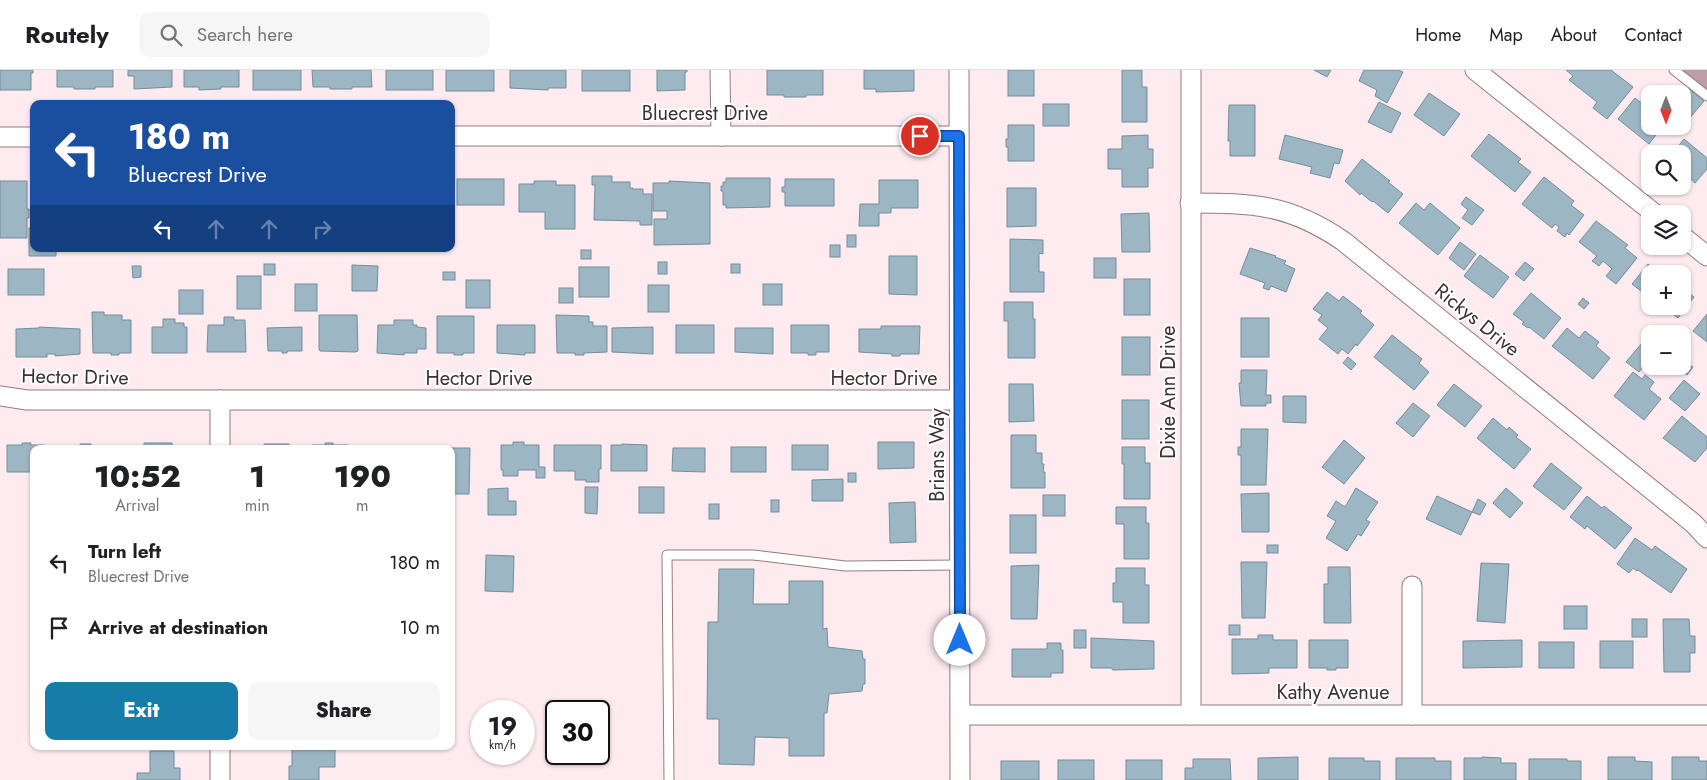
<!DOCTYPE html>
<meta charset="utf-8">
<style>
body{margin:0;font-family:Jost,sans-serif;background:#f6f6f6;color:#202124;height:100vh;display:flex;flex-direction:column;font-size:19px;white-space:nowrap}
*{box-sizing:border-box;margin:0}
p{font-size:16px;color:#757577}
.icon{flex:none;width:28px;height:28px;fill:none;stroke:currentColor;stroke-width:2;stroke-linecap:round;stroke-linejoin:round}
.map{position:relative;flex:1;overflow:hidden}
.panel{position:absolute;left:30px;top:375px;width:425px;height:305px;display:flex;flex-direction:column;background:#fff;border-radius:10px;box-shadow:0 1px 4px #0004}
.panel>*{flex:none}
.guide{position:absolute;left:30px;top:30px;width:425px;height:152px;border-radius:10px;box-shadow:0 1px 4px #0004;background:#1a4fa0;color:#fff;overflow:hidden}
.needle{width:32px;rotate:180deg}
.fabs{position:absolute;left:1641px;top:15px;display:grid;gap:10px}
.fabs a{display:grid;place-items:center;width:50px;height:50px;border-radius:10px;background:#fff;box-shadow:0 1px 4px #0004;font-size:25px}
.speed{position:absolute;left:470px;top:630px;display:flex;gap:10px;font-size:25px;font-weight:700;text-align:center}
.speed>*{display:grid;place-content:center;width:65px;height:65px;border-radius:50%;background:#fff;box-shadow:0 1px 4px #0004;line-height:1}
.speed small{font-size:12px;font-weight:400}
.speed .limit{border:2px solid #111;border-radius:8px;background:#fff;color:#111}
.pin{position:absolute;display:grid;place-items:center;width:42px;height:42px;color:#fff;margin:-21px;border:2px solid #fff;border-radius:50%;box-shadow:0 1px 5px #0007}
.me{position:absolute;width:55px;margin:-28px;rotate:0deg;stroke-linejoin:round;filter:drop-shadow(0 0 4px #0008)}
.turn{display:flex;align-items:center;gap:18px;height:105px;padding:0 15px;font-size:22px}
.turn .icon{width:65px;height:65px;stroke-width:2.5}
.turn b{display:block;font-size:35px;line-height:42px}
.lanes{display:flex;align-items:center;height:48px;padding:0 15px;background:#0003;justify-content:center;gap:25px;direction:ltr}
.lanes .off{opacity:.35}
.eta{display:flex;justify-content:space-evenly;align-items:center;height:85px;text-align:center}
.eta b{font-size:30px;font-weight:800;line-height:35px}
.primary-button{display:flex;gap:10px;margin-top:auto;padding:10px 15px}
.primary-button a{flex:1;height:58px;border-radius:10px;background:#157da7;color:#fff;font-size:20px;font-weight:800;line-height:58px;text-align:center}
.primary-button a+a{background:#f6f6f6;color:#202124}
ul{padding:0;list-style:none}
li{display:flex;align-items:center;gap:15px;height:65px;padding:0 15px}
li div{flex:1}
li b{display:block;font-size:19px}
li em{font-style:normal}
header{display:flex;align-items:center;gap:30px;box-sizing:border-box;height:70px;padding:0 25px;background:#fff;border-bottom:1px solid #e0e0e0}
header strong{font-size:24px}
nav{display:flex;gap:28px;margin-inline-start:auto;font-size:18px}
.search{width:350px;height:45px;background:#f6f6f6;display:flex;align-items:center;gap:12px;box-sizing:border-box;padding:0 18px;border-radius:10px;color:#757577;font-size:19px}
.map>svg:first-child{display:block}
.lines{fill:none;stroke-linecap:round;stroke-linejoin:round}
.canal{stroke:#bd9da6;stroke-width:20}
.building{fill:#9db6c4;stroke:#758d9a}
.service-casing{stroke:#957b82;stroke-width:11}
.minor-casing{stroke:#957b82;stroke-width:21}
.service{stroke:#fff;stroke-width:9}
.minor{stroke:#fff;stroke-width:19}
.route-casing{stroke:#114b97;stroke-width:12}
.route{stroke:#1a73e8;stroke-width:9}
.labels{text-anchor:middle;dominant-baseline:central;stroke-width:4;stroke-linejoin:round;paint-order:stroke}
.street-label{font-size:20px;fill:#3b3034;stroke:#fff}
</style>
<header>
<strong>Routely</strong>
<div class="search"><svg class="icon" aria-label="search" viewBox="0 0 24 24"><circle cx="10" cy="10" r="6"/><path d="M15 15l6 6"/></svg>Search here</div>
<nav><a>Home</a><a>Map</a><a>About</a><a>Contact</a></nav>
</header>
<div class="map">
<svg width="1707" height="710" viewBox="0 0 1707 710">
<rect width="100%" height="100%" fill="#fdebf0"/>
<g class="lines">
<path class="canal" d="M1693,0L1707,11"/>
</g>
<g class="building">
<path d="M0,0H33V3H31V20H0Z"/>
<path d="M57,0H113V17H95V19H74V17H57Z"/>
<path d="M128,0H172V17L134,19V6H128Z"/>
<path d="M184,0H239V17H221V19L199,20V17H184Z"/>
<rect x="253" y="0" width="48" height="20"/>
<path d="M312,0H371L372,17H352V19H330V17H313Z"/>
<rect x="386" y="0" width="47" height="20"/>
<rect x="446" y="0" width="48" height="21"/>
<path d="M510,0H566V18H548V20L510,18Z"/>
<rect x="582" y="0" width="48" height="21"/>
<path d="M657,0H687V2H685V20L657,21Z"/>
<path d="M767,0H823V25H806V27H784V25H767Z"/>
<path d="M864,0H914V21L876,22V19H864Z"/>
<rect x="1008" y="0" width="26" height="26"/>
<path d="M1122,0H1142V17H1147V52H1122Z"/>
<path d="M1314,0H1331L1327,7Z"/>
<path d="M1364,0H1398L1403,2L1387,33L1375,26L1377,20L1359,11Z"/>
<path d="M1566,0H1611L1633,17L1607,49L1593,38L1597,32L1569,10L1573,6Z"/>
<path d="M1687,17L1704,31L1689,49L1682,44V24H1681Z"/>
<path d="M1429,23L1460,44L1444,66L1414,45Z"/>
<path d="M1635,28L1650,40V56H1663L1649,74L1618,49Z"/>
<path d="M1379,32L1401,43L1391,63L1368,52Z"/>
<rect x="1043" y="34" width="26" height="22"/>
<path d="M1229,35H1255V86H1230V71H1228Z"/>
<path d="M1008,55H1034V91H1008V77H1006V69H1008Z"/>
<path d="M1489,64L1521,89L1518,92L1531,102L1515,122L1471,86Z"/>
<path d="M1148,65V79H1153V98H1148V117H1122V99H1108V79H1122V66Z"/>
<path d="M1285,65L1343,80L1339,94L1334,93L1330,108L1310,103L1312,97L1279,89Z"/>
<path d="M1684,69L1707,88V99L1695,113L1685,104H1682V84H1672Z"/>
<path d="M1362,89L1390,111L1388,112L1403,124L1388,143L1373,131L1372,132L1361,123L1360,125L1345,111Z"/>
<path d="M592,106H612V112H630V118H633V119H643V124H652V155H640V151L594,150L595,115H592Z"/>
<path d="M1544,107L1574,131L1571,135L1584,145L1569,165L1567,163L1565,167L1557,161L1559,157L1555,154L1552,158L1522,134Z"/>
<path d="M726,108H770V137L726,138V135H723V121H721V116H723V112H726Z"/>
<rect x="457" y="109" width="47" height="26"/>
<path d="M785,109H834V136H785V122H782V117H785Z"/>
<path d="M879,110H918V138H891V143H879V156H859L860,134H879Z"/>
<path d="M0,111H27V139H29V148H27V168H0Z"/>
<path d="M534,111H556V115H575V159H545V142H519V114H534Z"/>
<path d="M669,111L710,113V174L654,175V149H667V141H653V113H669Z"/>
<path d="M1007,118H1036V156L1007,157Z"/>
<path d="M1466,127L1484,140L1472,155L1462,148L1468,140L1461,134Z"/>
<path d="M1416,133L1424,140L1430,133L1460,158L1438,185L1399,153Z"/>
<path d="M1149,143L1150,182H1122L1121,144Z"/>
<path d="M1596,151L1628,175L1625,178L1637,188L1616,214L1606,206L1612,199L1609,196L1603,191L1599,196L1592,191L1597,186L1579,172Z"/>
<path d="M29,158H34V179H56V186H29Z"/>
<rect x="847" y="165" width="9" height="12"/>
<path d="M1010,169L1043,170V184L1039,183V202H1044V222H1010Z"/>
<path d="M1460,172L1476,184L1464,200L1449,188Z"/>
<rect x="830" y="175" width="10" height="12"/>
<path d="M1250,178L1276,186L1275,187L1286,191L1284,194L1295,199L1286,222L1271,216L1269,220L1263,218L1265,213L1240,204Z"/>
<rect x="581" y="180" width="10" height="9"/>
<path d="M1480,185L1509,207L1493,228L1464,206Z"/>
<path d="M889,186H917V225L889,224Z"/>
<rect x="1094" y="188" width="22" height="20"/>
<rect x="658" y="192" width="9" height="12"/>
<path d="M1525,192L1534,199L1524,211L1515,204Z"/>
<rect x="264" y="194" width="11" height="11"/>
<rect x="731" y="194" width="9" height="9"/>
<path d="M1648,194L1660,204H1650V228L1632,214Z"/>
<path d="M352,195L378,196L377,221H352Z"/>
<path d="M132,196H141V207L133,208Z"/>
<rect x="579" y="197" width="30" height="30"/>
<rect x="8" y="199" width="36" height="26"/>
<rect x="443" y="202" width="12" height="8"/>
<rect x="237" y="206" width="24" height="33"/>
<rect x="1124" y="209" width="26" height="36"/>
<rect x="466" y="210" width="24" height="28"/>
<rect x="295" y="214" width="22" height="27"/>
<rect x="763" y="214" width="19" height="21"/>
<rect x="648" y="215" width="21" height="27"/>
<rect x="559" y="218" width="14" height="15"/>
<path d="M1682,218L1694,227L1678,248L1662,236H1682Z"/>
<rect x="179" y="220" width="24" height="24"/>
<path d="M1327,222L1339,231L1343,226L1362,241L1360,243L1374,255L1357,276L1356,274L1348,284L1342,279L1338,284L1319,269L1328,258L1318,250L1322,245L1313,239Z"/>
<path d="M1531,223L1561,248L1544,269L1529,257L1528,258L1522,254L1524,252L1513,244Z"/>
<path d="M1583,228L1589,233L1584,239L1578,234Z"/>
<path d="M1004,232H1033V249H1035V288H1008V251H1004Z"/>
<path d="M92,242H104V245H122V250H131V283H119V285H111V283H93Z"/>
<path d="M1707,244V272L1693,261Z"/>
<path d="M319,245H357L358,281L355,282L320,281L319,279Z"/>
<path d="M556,245L589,246V252H593V256H607V282L584,283V285H575V283H557Z"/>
<path d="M437,246H474V283H463V285H454V283H437Z"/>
<path d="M224,247H234V250H245L246,282H207L208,255H224Z"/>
<rect x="1241" y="248" width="28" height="39"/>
<path d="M163,249H175V253H184V257H187V283H152V257H163Z"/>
<path d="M394,250H413V255H417V257L426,258V279H417V283H404V285L377,283L378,255H394Z"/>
<path d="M497,255H535V283H525V285L497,283Z"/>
<rect x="676" y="255" width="38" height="28"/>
<path d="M791,255H829V282H816V285H808V283H791Z"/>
<path d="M881,256H920L919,284H900V286H892V284L859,282V259H881Z"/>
<path d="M39,257L80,259V284L55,286V284H47V287H16V259L39,258Z"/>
<path d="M302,257V281H287V283H282V281H268L267,258Z"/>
<path d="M653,257V284L612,282V258Z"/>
<path d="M735,258H773V284L735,282Z"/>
<path d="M1567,258L1579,268L1585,261L1599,272L1596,276L1610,288L1593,309L1552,276Z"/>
<path d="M1392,265L1422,289L1419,293L1429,302L1414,320L1374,287Z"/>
<rect x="1122" y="267" width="28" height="38"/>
<path d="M1642,273L1650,280V289L1639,302L1626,292Z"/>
<path d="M1348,287L1356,294L1351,300L1343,293Z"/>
<path d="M1686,292L1693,297L1687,305L1680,299Z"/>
<path d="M1241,300H1267L1266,325H1271V333H1266V336H1241L1239,313H1241Z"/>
<path d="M1633,302L1642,309L1645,305L1654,312L1649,319L1661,329L1644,350L1614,326Z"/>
<path d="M1684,310L1700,324L1685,341L1669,328Z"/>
<path d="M1009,314H1033L1034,351L1009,352Z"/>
<path d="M1454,314L1482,336L1465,357L1437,335Z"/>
<path d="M1283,326H1306V353L1283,352Z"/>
<rect x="1122" y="330" width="27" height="39"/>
<path d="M1413,333L1430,346L1413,367L1396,353Z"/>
<path d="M1682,346L1707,367V378L1695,392L1663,368Z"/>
<path d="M1493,348L1507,360L1509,357L1518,365L1516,367L1531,379L1514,399L1477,368Z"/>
<path d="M1241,359H1268L1266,415H1241V385H1238V377H1241Z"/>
<path d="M1011,365H1036V383H1042V394H1044L1043,402H1045V418H1011Z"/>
<path d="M1344,370L1365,388L1344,414L1322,397Z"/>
<path d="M513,372H524V375H539V397H545V408H536V400H518V406H503V400H501V375H513Z"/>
<path d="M878,372H914V398L878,399Z"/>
<path d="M22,373H31V375H44V379H34V402H7V375H22Z"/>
<rect x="144" y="373" width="28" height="6"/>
<path d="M325,373H333V375H348V379H312V375H325Z"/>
<path d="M80,374H91V376H105V379H68V376H80Z"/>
<path d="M264,374H289V377L302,376V379H264Z"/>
<path d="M622,374L647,375V401H611V375H622Z"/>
<path d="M554,375H601V399H599V412H586V410H575V401H554Z"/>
<rect x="792" y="375" width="36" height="25"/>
<rect x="373" y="376" width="38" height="3"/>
<rect x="731" y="377" width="35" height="25"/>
<path d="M1122,377H1145V393H1150V429H1124V394H1122Z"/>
<path d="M433,378H470L469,424H451V379Z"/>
<path d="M673,378H705V402L672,401Z"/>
<path d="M1551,393L1582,418L1564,440L1533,416Z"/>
<rect x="848" y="403" width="8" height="9"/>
<path d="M843,409V431H812V410Z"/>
<path d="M585,417H598L597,444L585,443Z"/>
<rect x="639" y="417" width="25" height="26"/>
<path d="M508,418V431H516V445H488V419Z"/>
<path d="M1356,418L1378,432L1366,450L1370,452L1361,466L1358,464L1347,481L1326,468L1336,451L1327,446L1336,431L1345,437Z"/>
<path d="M1506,418L1523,433L1510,448L1493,433Z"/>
<path d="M1269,423V462H1242L1241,424Z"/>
<rect x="1043" y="425" width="22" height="21"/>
<path d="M1437,426L1472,442L1461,465L1426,449Z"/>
<path d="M1587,426L1602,438L1604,436L1632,458L1615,479L1587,456L1585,459L1570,447Z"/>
<path d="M1478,429L1486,434L1480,445L1472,442Z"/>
<rect x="771" y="430" width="8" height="12"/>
<path d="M915,432L916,472L890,473L889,433Z"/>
<rect x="709" y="434" width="10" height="15"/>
<path d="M1116,437H1146V453H1149V489H1124V454H1116Z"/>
<rect x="1010" y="445" width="26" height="38"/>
<path d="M1635,468L1652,480L1655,476L1687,499L1671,523L1638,500L1637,501L1633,498L1629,503L1617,494Z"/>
<rect x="1267" y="475" width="11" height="8"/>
<path d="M486,485L514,486L513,522L485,521Z"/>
<path d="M1241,492H1267L1265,548H1242Z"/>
<path d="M1481,493L1509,494L1505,553L1477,551Z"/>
<path d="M1039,495L1037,549H1011V496Z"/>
<path d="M1328,497H1350L1351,553H1324V514H1328Z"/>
<path d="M1116,498H1145V515H1149V553H1123V532H1113V513H1116Z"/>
<path d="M719,499H754L753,534H789V511H823V559L827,558L828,577L862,581L863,589H865V614H863L862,621L829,624L827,643H824V686H789V668L755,667L754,695L719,694V649H707L708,552H718Z"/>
<rect x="1564" y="536" width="23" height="23"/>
<rect x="1632" y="549" width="15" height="18"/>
<path d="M1663,549H1689L1690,566H1695V583H1690V602H1664Z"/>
<rect x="1229" y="555" width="11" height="10"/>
<rect x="1074" y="560" width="12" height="18"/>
<path d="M1258,565H1273V570H1297V598H1269V603L1232,604V569H1258Z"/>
<path d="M1091,568L1154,571V599L1113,600L1111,598H1091Z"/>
<path d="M1309,570H1348V598H1336V600H1327V598H1309Z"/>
<path d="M1522,570V597L1463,598V571Z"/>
<rect x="1600" y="571" width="33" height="27"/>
<rect x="1539" y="572" width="35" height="26"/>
<path d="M1047,573H1061V580H1063V603H1051V607H1012V579H1047Z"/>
<path d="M292,678L335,680V697H319V710H289V696H292Z"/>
<path d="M150,681H174V698H180V710H137V703H150Z"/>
<path d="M1298,687V710H1258V688Z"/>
<path d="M1482,687L1501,688V693H1516V710H1464V688H1482Z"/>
<path d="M1608,687H1635V691L1652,692V710H1608Z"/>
<path d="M1672,687H1699V691H1707V710H1672Z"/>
<path d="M1329,688H1364V691H1380V710H1329Z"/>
<path d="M1396,688H1435V691H1451V710H1396Z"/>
<path d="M1193,689H1230L1231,710H1185V698H1193Z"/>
<path d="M1529,689H1567V691H1581V710H1529Z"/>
<rect x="1058" y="690" width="36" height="20"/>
<rect x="1126" y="690" width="36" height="20"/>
<rect x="1001" y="691" width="38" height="19"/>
</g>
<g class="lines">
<defs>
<g id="service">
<path d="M1674,0L1707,26"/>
<path d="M669,710L667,485H753L845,496L960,495"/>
</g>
<g id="minor">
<path d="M720,0L721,66"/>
<path d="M959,0L960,710"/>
<path d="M1191,0V645"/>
<path d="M1475,0L1655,144"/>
<path d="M451,66H959"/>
<path d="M0,67H34"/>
<path d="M1190,133C1253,133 1289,134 1343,171L1693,453L1707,468"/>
<path d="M1682,166L1707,186"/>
<path d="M0,326L27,330H959"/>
<path d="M220,330V379"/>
<path d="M960,645H1707"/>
<path d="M1412,645V516"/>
<path d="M220,676V710"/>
</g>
</defs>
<use href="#service" class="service-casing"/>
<use href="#minor" class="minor-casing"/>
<use href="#service" class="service"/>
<use href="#minor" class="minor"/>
</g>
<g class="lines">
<defs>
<path id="route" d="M920,66H959L960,570"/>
</defs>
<use href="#route" class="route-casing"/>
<use href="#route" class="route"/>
</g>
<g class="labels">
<g class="street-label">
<text x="705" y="43">Bluecrest Drive</text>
<text transform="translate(1477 250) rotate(39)">Rickys Drive</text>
<text transform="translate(75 307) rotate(1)">Hector Drive</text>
<text x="479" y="308">Hector Drive</text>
<text x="884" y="308">Hector Drive</text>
<text transform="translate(1168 322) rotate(-90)">Dixie Ann Drive</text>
<text transform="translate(937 385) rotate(-90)">Brians Way</text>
<text x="1333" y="622">Kathy Avenue</text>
</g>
</g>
</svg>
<div class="fabs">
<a><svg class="needle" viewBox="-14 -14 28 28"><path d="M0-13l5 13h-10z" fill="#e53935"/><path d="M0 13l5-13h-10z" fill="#757577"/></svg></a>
<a><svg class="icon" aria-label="search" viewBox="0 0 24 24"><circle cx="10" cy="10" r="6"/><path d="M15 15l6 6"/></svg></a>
<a><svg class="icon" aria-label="layers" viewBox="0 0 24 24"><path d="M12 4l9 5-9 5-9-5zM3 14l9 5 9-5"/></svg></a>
<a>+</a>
<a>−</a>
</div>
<div class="speed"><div>19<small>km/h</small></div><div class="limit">30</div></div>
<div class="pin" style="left:920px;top:66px;background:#d93025"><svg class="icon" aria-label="arrive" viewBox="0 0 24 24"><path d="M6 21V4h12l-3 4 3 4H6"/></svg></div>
<svg class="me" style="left:960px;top:570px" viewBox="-20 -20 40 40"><circle r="19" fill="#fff"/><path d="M0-13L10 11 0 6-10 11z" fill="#1a73e8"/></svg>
<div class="guide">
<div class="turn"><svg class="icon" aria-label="left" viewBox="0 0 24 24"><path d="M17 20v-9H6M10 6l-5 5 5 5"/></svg><div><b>180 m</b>Bluecrest Drive</div></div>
<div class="lanes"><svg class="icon" aria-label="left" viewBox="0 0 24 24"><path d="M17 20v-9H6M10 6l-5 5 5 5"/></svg><svg class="icon off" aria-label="ahead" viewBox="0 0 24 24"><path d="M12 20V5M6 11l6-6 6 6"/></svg><svg class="icon off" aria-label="ahead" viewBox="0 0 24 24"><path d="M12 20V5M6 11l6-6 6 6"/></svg><svg class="icon off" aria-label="right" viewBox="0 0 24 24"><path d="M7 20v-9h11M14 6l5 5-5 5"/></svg></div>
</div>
<section class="panel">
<div class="eta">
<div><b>10:52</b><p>Arrival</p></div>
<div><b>1</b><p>min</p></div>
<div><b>190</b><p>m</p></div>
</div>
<ul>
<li><svg class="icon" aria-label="left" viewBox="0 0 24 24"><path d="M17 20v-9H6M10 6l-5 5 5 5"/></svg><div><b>Turn left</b><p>Bluecrest Drive</p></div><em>180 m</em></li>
<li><svg class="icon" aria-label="arrive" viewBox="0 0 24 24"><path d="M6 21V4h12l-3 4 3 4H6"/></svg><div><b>Arrive at destination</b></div><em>10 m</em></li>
</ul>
<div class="primary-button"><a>Exit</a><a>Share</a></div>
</section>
</div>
